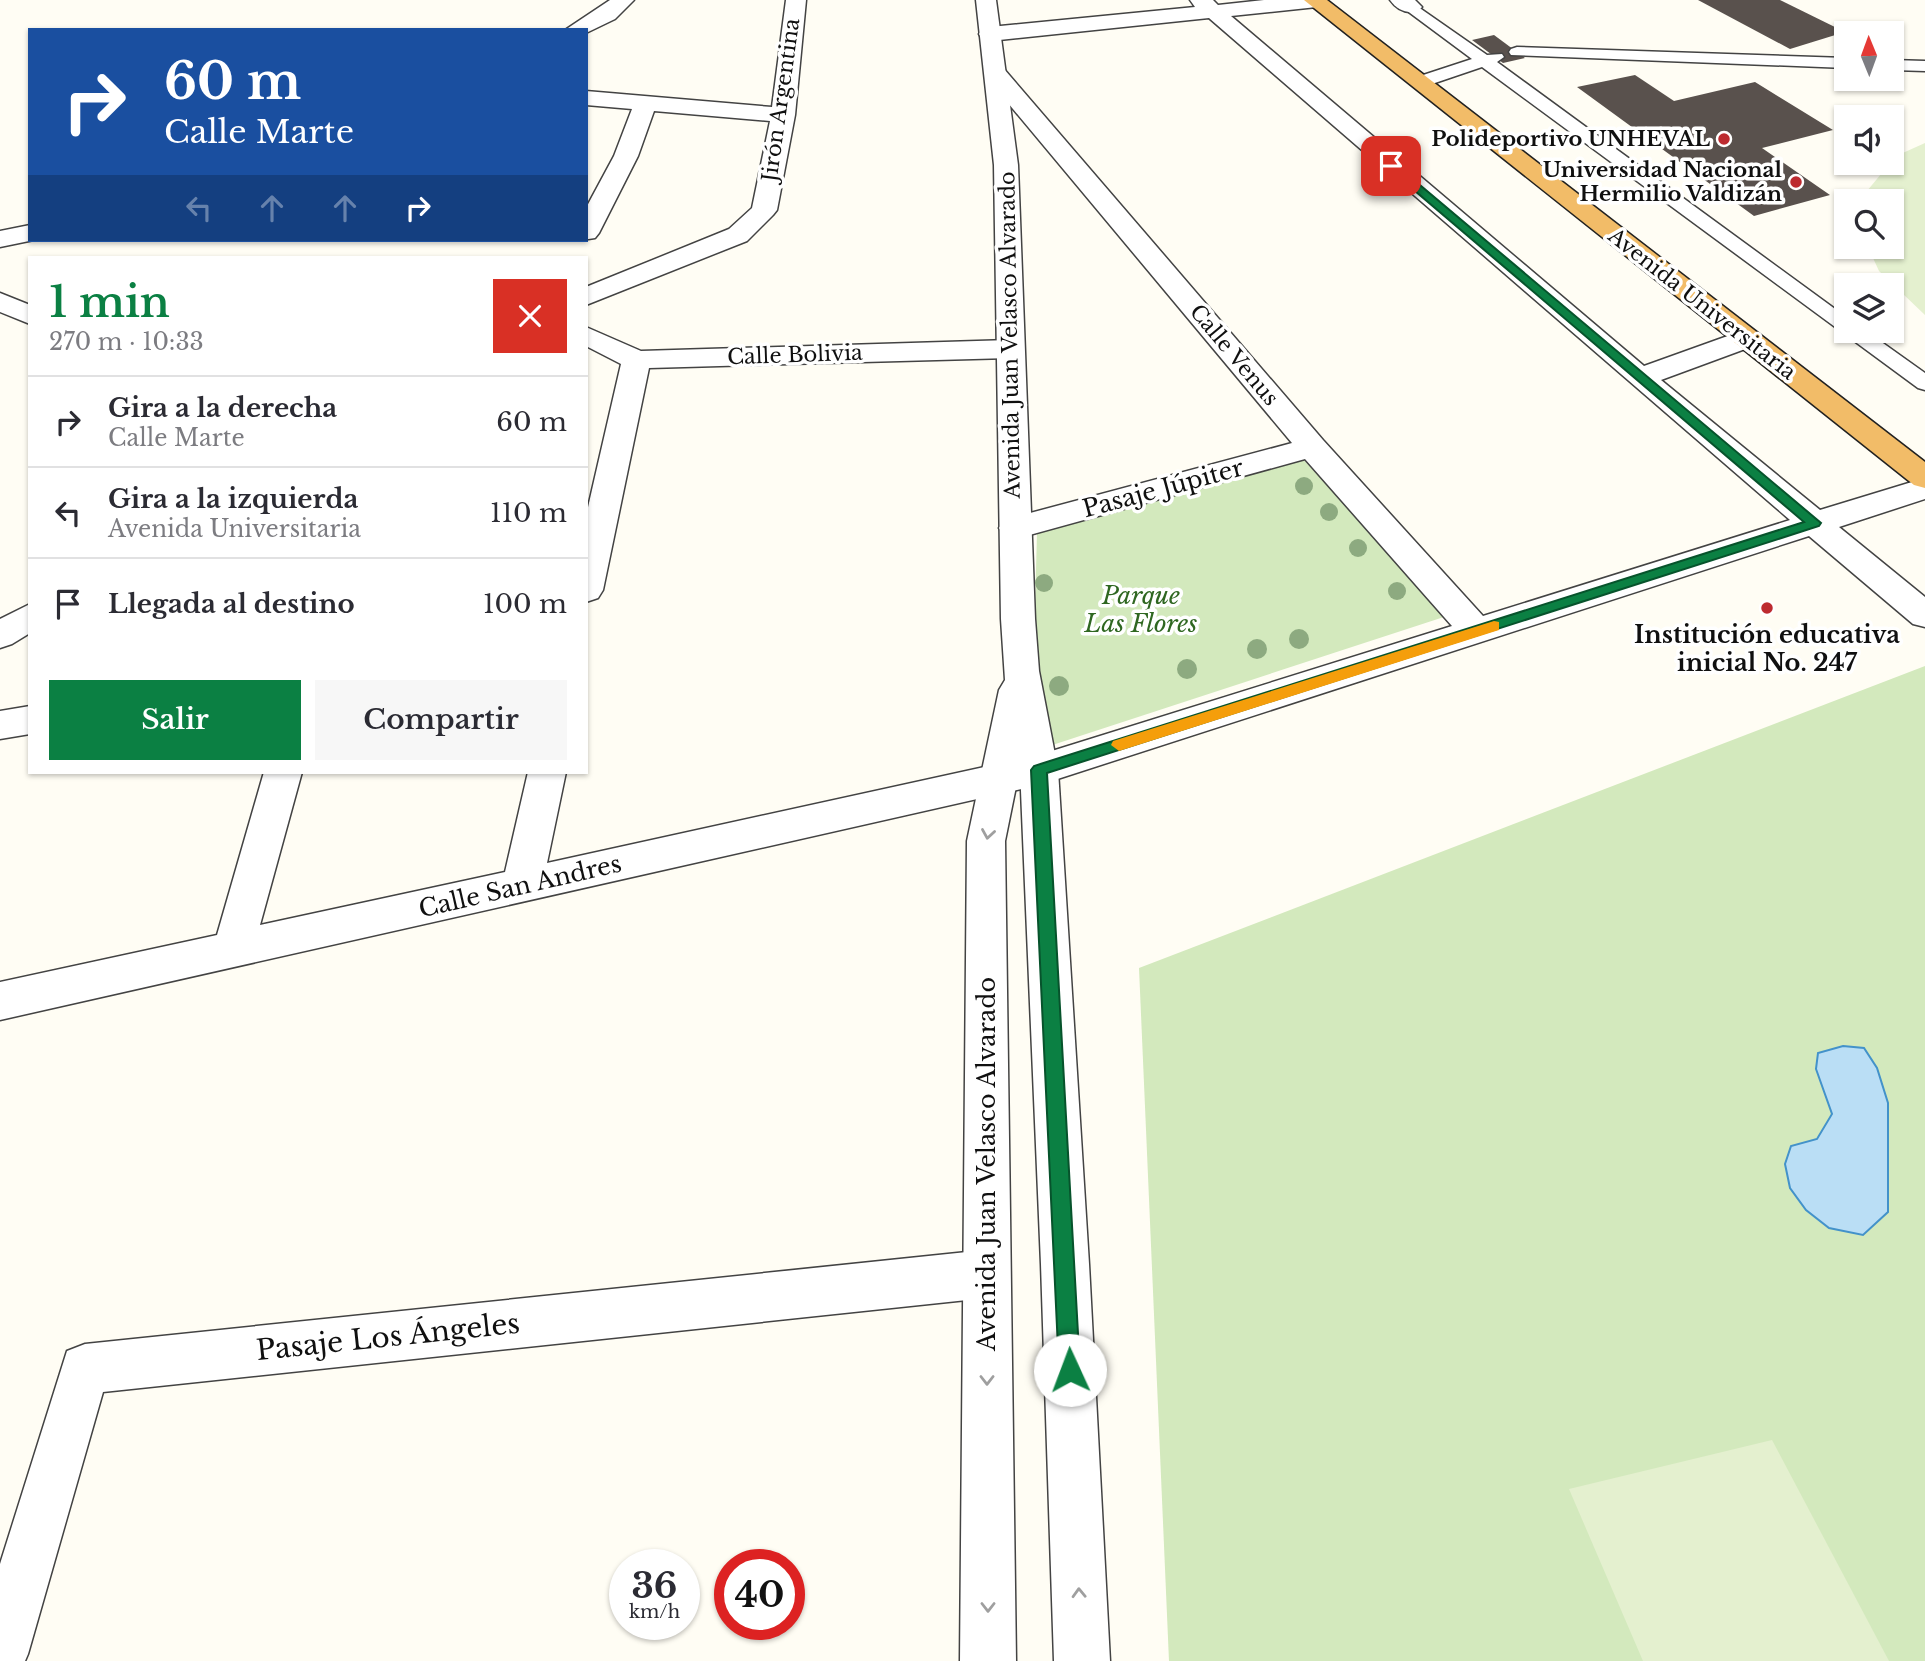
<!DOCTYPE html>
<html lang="es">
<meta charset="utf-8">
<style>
body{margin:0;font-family:"Libre Baskerville",serif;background:#f7f7f7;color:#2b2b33;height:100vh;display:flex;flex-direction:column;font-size:26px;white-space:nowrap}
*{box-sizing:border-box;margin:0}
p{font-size:23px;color:#7c7c81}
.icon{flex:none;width:38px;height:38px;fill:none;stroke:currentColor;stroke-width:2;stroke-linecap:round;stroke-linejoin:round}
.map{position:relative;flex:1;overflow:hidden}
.details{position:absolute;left:28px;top:256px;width:560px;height:518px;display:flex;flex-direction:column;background:#fff;border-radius:0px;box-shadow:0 2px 5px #0004}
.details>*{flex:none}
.top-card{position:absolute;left:28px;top:28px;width:560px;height:214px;border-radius:0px;box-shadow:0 2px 5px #0004;background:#1a4fa0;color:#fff;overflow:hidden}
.needle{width:46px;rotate:359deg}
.buttons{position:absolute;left:1834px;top:21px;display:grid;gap:14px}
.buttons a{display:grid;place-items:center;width:70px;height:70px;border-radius:0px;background:#fff;box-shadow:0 2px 5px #0004;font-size:35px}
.speed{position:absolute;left:609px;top:1549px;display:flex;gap:14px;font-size:35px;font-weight:700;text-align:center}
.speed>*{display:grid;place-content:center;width:91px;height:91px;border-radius:50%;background:#fff;box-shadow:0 2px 5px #0004;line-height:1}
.speed small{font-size:18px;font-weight:400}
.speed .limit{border:10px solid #d22;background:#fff;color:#111}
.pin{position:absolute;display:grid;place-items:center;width:60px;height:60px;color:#fff;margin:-30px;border-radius:14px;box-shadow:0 4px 10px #0006}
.me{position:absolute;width:77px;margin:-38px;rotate:358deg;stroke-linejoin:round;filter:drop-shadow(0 0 5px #0008)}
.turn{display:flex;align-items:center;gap:24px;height:147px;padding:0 21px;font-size:32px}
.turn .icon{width:91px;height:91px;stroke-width:2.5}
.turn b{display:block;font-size:49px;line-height:60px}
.lanes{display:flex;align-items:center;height:66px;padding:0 21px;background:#0003;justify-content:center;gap:35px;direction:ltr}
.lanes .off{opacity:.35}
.round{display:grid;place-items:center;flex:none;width:74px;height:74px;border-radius:0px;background:#f7f7f7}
.summary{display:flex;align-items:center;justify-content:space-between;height:119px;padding:0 21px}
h1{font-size:42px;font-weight:600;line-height:52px;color:#0b8043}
.action{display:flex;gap:14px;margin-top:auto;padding:14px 21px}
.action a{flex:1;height:80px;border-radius:0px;background:#0b8043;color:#fff;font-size:28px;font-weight:600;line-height:80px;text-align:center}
.action a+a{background:#f7f7f7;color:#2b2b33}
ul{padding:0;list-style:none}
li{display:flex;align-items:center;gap:21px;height:91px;padding:0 21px;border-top:2px solid #e1e1e2}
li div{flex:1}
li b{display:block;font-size:26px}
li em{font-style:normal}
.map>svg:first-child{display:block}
.green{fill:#d3e9bd}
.pitch{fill:#e4f0cf}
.water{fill:#badef5;stroke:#4392ca;stroke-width:2}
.building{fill:#59514d}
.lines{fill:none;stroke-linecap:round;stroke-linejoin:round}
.service-casing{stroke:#434343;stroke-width:3}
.minor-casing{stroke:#434343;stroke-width:3}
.tertiary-casing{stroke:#434343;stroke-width:3}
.trunk-casing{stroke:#212121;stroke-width:3}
.service{fill:#fff;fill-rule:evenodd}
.minor{fill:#fff;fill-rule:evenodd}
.tertiary{fill:#fff;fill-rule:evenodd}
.trunk{fill:#f2bc68;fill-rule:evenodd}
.tree{fill:#8daa80}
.oneway{stroke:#9f9f9f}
.route{fill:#0b8043;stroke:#07532c;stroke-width:2}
.slow{fill:#f59e0b}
.poi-dot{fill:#bd2b30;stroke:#fff;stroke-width:2.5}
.labels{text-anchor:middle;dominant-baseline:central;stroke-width:7;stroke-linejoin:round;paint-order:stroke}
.far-street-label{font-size:21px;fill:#101010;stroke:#fff}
.far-poi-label{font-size:21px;font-weight:bold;fill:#101010;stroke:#fff;text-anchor:end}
.street-label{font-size:24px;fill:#101010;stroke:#fff}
.park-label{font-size:24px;font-style:italic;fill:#2f6721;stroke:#fff}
.poi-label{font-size:24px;font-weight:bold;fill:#101010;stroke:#fff}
.near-street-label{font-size:28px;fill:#101010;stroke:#fff}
</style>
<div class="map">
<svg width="1925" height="1661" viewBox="0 0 1925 1661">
<rect width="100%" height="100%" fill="#fffdf4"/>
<g class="green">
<path d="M1300,456L1450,615L1031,752L1037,533Z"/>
<path d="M1925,666V1661H1169L1139,968Z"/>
</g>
<g class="pitch">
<path d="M1925,143V315L1879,271L1868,247H1892V201H1865L1867,191L1896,156Z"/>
<path d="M1772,1440L1889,1661H1643L1569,1489Z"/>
</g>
<path class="water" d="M1843,1046L1864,1048L1877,1068L1888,1103V1212L1863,1235L1829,1228L1806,1210L1790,1188L1785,1164L1791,1146L1817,1139L1832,1114L1816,1069L1818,1053Z"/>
<g class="building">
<path d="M1698,0H1780L1845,32L1790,49Z"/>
<path d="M1494,35L1525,58L1503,63L1472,40Z"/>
<path d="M1635,75L1674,101L1755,82L1833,130L1762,148L1830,195L1754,216L1577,87Z"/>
</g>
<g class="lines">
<defs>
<g id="service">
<path d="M1411,2L1487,55L1502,54L1504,57L1497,62L1846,317V331H1866L1925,373V390L1918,388L1482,67L1426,86H1414L1412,82L1414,78L1472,59L1406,10L1403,7Z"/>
<path d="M1517,47L1846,58V68L1511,55L1509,52L1511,49Z"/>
<path d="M1892,60L1925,61V71L1892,70Z"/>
</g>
<g id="minor">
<path d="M610,0H634L615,19L586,33V30H565Z"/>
<path d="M786,0H806L795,115L777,210L773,215L747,241L586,305V287L729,229L752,208L770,121L654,111L638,156L599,233L595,238L582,240H586V208L614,156L632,109L586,105V91L772,107Z"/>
<path d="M1190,0H1213L1218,5L1264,0H1327L1324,5L1317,7L1231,16L1644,366L1736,333L1746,331L1756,333L1760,339L1756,345L1661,380L1820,510L1925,478V499L1839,527L1925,597V627L1913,624L1809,536L1039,785L0,1020V982L217,935L264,772H302L260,925L505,872L528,772H566L547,863L1039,755L1452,626L1305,459L1015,539L1004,536L999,528L1004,520L1292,443L988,79L985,74L988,69H1004L1323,440L1483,616L1790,520L1209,18L990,41L982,39L979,34L982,29L990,27L1195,7Z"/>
<path d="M1390,0H1415L1422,7L1418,11C1407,14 1397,10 1390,0Z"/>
<path d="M30,225V240H34L0,247V231Z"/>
<path d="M0,293L30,305V324L0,312Z"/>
<path d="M586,327L641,351L1010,340L1020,343L1024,349L1020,355L1010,358L649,368L603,590L598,598L586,602V516L621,364L586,346Z"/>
<path d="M30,604V633L12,644L0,648V619Z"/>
<path d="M30,706V734L0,739V711Z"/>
<path d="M986,1250L1003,1257L1010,1274L1003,1291L986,1298L103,1392L28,1654L25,1661H0V1564L67,1351L85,1344Z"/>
</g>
<path id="tertiary" d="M976,0H996L1018,165L1035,619L1039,671L1058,770L1089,1264L1110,1661H1054L1041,1264L1020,767L1005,841L1016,1661H960L967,841L999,690L1005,680L1001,619L994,165Z"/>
<path id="trunk" d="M1304,0H1327L1925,462V488L1914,485Z"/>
</defs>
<use href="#service" class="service-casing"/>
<use href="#minor" class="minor-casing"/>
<use href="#tertiary" class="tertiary-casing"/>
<use href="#trunk" class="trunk-casing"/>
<use href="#service" class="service"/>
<use href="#minor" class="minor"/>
<use href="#tertiary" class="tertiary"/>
<use href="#trunk" class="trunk"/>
</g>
<g class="tree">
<circle cx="1304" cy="486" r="9"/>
<circle cx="1329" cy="512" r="9"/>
<circle cx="1358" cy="548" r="9"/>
<circle cx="1044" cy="583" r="9"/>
<circle cx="1397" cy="591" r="9"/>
<circle cx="1299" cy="639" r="10"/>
<circle cx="1257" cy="649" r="10"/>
<circle cx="1187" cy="669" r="10"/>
<circle cx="1059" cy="686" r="10"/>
</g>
<defs><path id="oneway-chevron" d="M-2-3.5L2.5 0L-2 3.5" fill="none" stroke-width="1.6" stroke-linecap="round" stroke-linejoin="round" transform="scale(1.75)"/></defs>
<g class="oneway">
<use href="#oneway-chevron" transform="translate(988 834) rotate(99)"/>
<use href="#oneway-chevron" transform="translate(987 1380) rotate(90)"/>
<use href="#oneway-chevron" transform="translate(1079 1593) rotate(-92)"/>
<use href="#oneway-chevron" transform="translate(988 1607) rotate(90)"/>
</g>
<path class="route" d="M1388,164H1395L1821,523L1819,526L1047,773L1080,1370L1077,1377L1070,1380L1062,1377L1059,1370L1031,770L1034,766L1804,522L1388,168Z"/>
<path class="slow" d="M1494,621L1499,622V630L1119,751L1111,745L1113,741Z"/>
<g class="poi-dot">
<circle cx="1724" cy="139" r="7"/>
<circle cx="1796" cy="182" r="7"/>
<circle cx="1767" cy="608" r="7"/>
</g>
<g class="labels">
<g class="far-street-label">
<text transform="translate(781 100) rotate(-82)">Jirón Argentina</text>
<text transform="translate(1702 304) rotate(38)">Avenida Universitaria</text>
<text transform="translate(1010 335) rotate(-91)">Avenida Juan Velasco Alvarado</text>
<text transform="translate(795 355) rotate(-2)">Calle Bolivia</text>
<text transform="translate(1234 355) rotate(50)">Calle Venus</text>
</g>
<g class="far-poi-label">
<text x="1710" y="139">Polideportivo UNHEVAL</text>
<text x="1782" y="170">Universidad Nacional<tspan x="1782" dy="24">Hermilio Valdizán</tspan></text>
</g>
<g class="street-label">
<text transform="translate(1163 488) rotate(-15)">Pasaje Júpiter</text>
<text transform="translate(520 886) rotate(-13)">Calle San Andres</text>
<text transform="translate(986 1164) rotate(-90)">Avenida Juan Velasco Alvarado</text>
</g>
<g class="park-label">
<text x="1141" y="595">Parque<tspan x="1141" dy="28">Las Flores</tspan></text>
</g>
<g class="poi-label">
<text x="1767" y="634">Institución educativa<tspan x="1767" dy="28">inicial No. 247</tspan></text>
</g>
<g class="near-street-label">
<text transform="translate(388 1337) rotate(-6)">Pasaje Los Ángeles</text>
</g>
</g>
</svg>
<div class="buttons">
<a><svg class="needle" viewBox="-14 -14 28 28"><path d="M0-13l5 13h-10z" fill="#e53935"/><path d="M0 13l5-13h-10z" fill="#7c7c81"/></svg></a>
<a><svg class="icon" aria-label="sound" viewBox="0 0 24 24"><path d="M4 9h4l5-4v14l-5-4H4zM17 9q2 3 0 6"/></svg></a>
<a><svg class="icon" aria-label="search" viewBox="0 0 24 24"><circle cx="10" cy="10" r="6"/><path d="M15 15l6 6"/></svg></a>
<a><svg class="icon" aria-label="layers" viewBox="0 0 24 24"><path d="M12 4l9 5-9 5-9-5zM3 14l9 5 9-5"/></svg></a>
</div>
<div class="speed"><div>36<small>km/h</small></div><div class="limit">40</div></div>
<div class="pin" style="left:1391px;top:166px;background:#d93025"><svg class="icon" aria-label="arrive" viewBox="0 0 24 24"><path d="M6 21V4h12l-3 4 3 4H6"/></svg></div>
<svg class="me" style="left:1070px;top:1370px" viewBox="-20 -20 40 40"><circle r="19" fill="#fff"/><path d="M0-13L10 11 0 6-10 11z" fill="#0b8043"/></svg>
<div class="top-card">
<div class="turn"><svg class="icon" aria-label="right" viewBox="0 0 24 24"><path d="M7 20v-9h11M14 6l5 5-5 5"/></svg><div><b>60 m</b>Calle Marte</div></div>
<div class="lanes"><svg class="icon off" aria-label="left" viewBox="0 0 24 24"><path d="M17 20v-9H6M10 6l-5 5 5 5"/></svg><svg class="icon off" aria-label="ahead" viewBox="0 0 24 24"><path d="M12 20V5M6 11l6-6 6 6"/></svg><svg class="icon off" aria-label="ahead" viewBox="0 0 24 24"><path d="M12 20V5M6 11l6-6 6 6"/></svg><svg class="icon" aria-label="right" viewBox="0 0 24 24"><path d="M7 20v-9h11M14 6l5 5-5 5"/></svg></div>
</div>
<section class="details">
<div class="summary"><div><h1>1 min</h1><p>270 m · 10:33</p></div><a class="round" style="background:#d93025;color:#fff"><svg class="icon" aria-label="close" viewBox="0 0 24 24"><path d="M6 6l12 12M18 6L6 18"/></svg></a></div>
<ul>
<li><svg class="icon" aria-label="right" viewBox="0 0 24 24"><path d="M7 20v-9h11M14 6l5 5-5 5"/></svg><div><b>Gira a la derecha</b><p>Calle Marte</p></div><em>60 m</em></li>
<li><svg class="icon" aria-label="left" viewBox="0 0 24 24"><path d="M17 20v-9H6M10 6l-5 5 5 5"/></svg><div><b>Gira a la izquierda</b><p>Avenida Universitaria</p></div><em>110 m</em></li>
<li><svg class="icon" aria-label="arrive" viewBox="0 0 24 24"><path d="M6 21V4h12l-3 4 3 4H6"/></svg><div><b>Llegada al destino</b></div><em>100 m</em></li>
</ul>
<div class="action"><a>Salir</a><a>Compartir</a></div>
</section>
</div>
